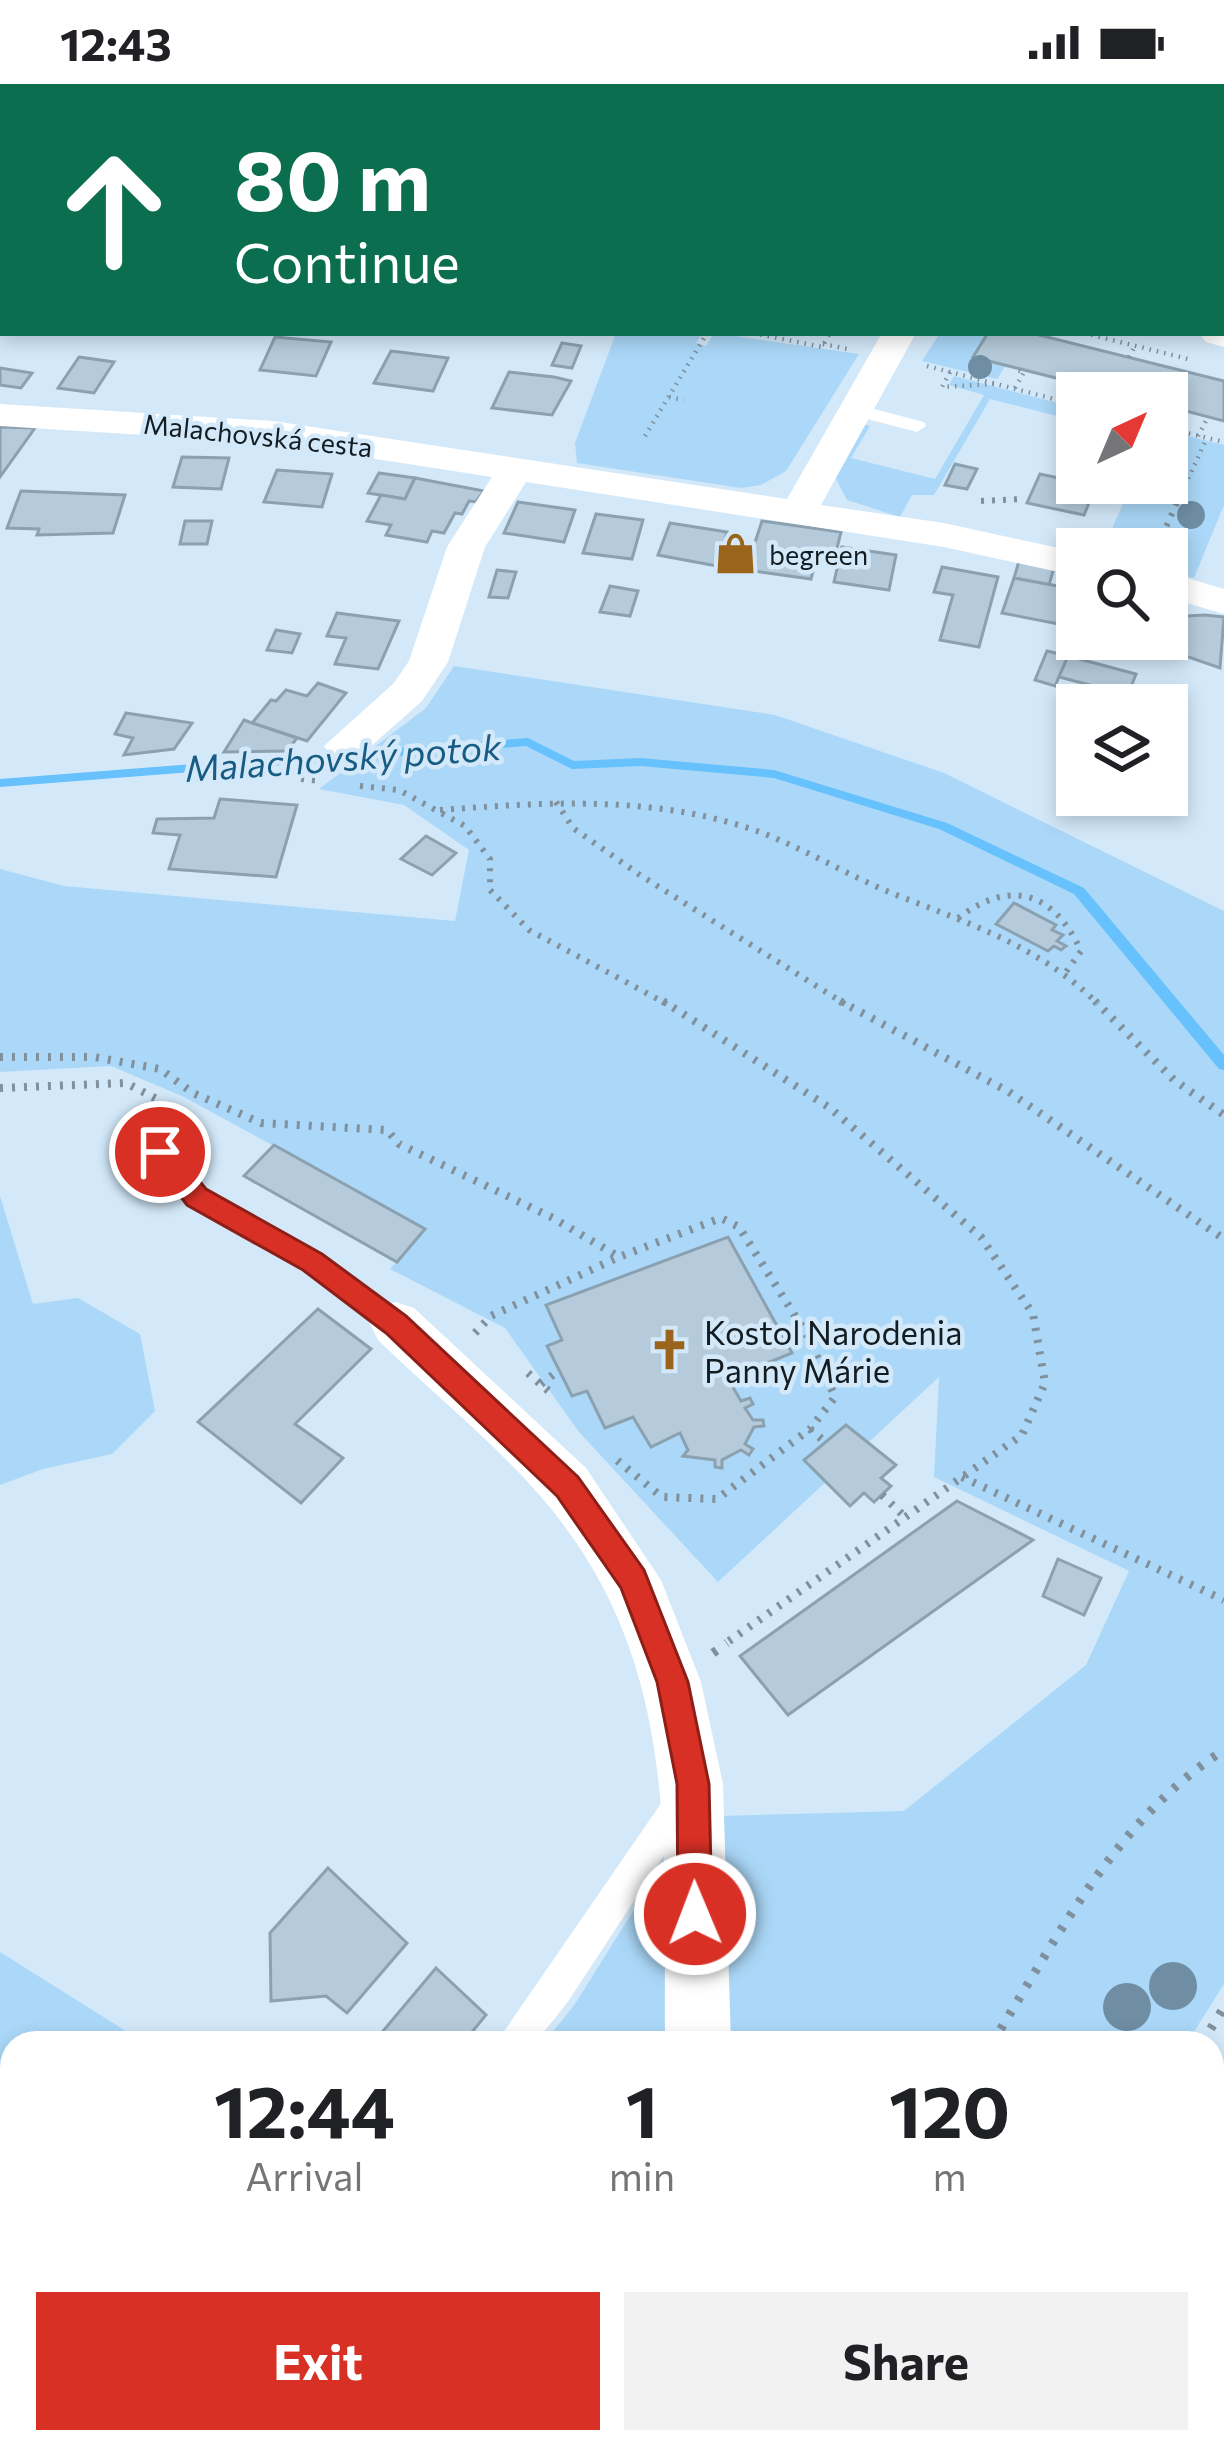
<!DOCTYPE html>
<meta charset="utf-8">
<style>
body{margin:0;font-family:Commissioner,sans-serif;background:#f2f2f2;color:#202124;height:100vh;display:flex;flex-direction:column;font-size:45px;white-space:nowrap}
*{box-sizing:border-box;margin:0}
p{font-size:39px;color:#757577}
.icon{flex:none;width:66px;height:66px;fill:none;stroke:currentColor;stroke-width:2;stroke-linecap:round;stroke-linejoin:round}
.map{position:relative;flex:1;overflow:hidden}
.details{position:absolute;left:0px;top:1947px;width:1224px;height:423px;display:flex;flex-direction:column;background:#fff;border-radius:36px 36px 0 0;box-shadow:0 6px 18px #0003}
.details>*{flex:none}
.top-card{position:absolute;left:0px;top:0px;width:1224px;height:252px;box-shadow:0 6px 18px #0003;background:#0b6e4f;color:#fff;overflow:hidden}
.needle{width:78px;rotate:44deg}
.fabs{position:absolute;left:1056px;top:288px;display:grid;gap:24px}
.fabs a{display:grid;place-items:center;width:132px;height:132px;border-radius:0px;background:#fff;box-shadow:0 6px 18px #0003;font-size:60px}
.pin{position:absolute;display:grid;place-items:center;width:102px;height:102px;color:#fff;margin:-51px;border:6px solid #fff;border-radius:50%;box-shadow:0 3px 12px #0007}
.me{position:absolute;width:132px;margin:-66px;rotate:359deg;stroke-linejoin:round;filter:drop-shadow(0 0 9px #0008)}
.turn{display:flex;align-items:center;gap:42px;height:252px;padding:0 36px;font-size:54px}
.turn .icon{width:156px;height:156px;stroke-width:2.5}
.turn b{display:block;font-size:84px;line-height:102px}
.eta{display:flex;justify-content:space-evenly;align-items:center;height:204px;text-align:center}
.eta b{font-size:72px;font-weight:700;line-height:84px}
.primary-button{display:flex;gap:24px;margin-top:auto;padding:24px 36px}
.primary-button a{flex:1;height:138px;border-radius:0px;background:#d93025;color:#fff;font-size:48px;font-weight:700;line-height:138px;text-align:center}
.primary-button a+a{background:#f2f2f2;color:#202124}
.status{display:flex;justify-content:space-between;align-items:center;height:84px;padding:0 60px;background:#fff;direction:ltr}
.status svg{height:33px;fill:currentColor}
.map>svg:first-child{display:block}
.built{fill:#c1dff4}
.green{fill:#abd8f8}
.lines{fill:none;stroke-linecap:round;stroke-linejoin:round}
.stream{fill:#66c1fc;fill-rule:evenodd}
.building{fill:#b5cbdb;stroke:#8ba1b0;stroke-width:3}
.path-far3{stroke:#80909c;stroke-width:4.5;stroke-dasharray:1.5 6;stroke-linecap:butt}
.path-far2{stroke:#80909c;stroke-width:6;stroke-dasharray:3 8;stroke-linecap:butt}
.path-far1{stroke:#80909c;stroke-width:8;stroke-dasharray:3 9;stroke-linecap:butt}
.path{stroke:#80909c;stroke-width:9;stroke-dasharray:4.5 12;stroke-linecap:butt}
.lane{fill:#fff;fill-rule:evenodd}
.street{fill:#fff;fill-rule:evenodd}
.secondary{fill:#fff;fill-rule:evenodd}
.tree{fill:#6f8ea4}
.route{fill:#d93025;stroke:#8d1f18;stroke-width:3}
.labels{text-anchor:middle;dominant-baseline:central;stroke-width:9;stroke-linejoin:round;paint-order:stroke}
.far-street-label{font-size:27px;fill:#131c21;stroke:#d3e9fa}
.far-poi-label{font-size:27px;fill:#131c21;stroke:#d3e9fa;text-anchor:start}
.poi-label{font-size:33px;fill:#131c21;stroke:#d3e9fa;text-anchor:start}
.water-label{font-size:36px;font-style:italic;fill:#185c83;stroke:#d3e9fa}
</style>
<div class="status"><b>12:43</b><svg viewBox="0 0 49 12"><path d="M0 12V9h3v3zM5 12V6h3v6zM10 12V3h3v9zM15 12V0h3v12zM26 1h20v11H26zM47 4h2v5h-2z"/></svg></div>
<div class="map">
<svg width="1224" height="2369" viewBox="0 0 1224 2369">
<rect width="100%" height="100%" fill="#d3e9fa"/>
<path class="built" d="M126,0H773L772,3Z"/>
<g class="green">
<path d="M616,249H702L696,259L706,262L714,249L859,270L786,387L761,401L741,404L577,379L575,359Z"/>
<path d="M940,249H988L973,272L1006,281L997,295L922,277Z"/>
<path d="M954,292L1077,324V337L990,315L934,411H912L900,433L847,416L834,391L860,339L870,342L851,374L935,395L984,311L949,301Z"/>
<path d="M1167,347L1224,361V421L1194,494L1167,488V465H1103L1132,399H1167Z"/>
<path d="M454,582L775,631L944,689L1224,827V1900L1187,1959H1136L1125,1950L1119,1959H719L720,1732L904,1727L1086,1581L1129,1487L934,1393L939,1293L718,1498L579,1348L505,1244L390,1185L424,1144L184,1013L111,982L0,988V785L64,802L455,837L469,766L404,721L319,705L426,624Z"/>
<path d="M0,1112L33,1220L78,1214L140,1250L155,1327L112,1370L43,1385L0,1401Z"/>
<path d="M675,1760L673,1959H544L575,1920Z"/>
<path d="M0,1868L145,1959H12V2358H113L102,2369H0Z"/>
<path d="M188,2358H469L461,2369H177Z"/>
</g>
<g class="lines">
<path class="stream" d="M528,654L574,677L641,674L774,686L947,739L1084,804L1224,971V986L1219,985L1074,810L939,745L774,694L641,682L572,685L526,662L0,703V695Z"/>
</g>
<g class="building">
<path d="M207,0H399L205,3Z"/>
<path d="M988,249H1031L1224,297V337L1167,322V309H1115L973,273Z"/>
<path d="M275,253L331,258L316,292L260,286Z"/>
<path d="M562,259L581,262L572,284L552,281Z"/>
<path d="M391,267L448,274L433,307L374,299Z"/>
<path d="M79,273L114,278L94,309L58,304Z"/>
<path d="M0,284L32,289L21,304L0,301Z"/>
<path d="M509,288L554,293L571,297L552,331L492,324Z"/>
<path d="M0,343L35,344L0,393Z"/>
<path d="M182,373L229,374L221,405L173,403Z"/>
<path d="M955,380L977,385L967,405L945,401Z"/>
<path d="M277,386L332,390L322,423L264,418Z"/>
<path d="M379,389L415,394L405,415L368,409Z"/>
<path d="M1040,390L1096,402L1084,431L1027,419Z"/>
<path d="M415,394L484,407L476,418L469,417L462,430L455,429L444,449L432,447L427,458L386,451L391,441L367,437L381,411L405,415Z"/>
<path d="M21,407L46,408L125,411L113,449L37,451L39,445L7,444Z"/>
<path d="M518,418L575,426L564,458L504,449Z"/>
<path d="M596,430L643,436L632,475L583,469Z"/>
<path d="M185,437H212L207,460H180Z"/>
<path d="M762,437L841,448L836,468L819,465L811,495L746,486Z"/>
<path d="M670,439L727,448L717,482L658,471Z"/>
<path d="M730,457L747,460L739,484L722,481Z"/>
<path d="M842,463L896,471L889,506L834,498Z"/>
<path d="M1019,477L1054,484L1049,501L1014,494Z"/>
<path d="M942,483L998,493L979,563L940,556L953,511L934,508Z"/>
<path d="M497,486L516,488L508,514L489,513Z"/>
<path d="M1014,494L1074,505L1064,541L1002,529Z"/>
<path d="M610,502L638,507L630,532L600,528Z"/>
<path d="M337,529L399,537L378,585L335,580L346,554L327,552Z"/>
<path d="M1205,531L1224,533L1220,584L1165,565L1187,532Z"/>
<path d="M276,546L300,550L292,569L267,566Z"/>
<path d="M1047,567L1068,572L1055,602L1035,596Z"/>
<path d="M1068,572L1136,590L1128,611L1059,593Z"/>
<path d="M318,599L346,609L307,657L252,639L271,616L276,617L286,606L307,612Z"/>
<path d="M126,629L192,639L174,665L124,671L133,654L115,650Z"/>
<path d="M244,636L252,639L297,654L287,667L224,668Z"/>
<path d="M220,715L297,721L276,793L169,785L180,751L153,749L157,735L214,734Z"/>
<path d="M426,752L456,769L432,791L401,775Z"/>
<path d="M1014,819L1056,841L1052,846L1063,851L1057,857L1066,862L1061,866L1054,862L1048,867L996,840Z"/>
<path d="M274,1061L425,1145L397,1178L244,1092Z"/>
<path d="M728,1153L792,1269L728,1295L741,1317L750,1314L753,1320L745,1324L753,1336H763L764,1342L754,1343L745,1360L753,1365L749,1371L741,1366L722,1376V1384L715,1383V1376L683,1372L688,1366L680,1349L651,1363L633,1333L605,1344L587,1307L572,1312L547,1262L562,1256L546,1221Z"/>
<path d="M318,1225L371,1265L295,1340L343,1374L301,1419L198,1338Z"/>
<path d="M846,1341L896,1381L881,1394L891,1402L874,1418L864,1409L850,1422L804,1376Z"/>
<path d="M957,1417L1033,1456L788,1631L740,1572Z"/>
<path d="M1058,1475L1101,1494L1084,1531L1043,1512Z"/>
<path d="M328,1784L407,1859L347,1929L326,1912L271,1917L270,1849Z"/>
<path d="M436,1884L486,1931L463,1959H396L383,1947Z"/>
<path d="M537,2358H598L609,2369H529Z"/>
</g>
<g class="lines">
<g class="path-far3">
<path d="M753,249L822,263L830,249"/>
<path d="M1084,249L1188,275"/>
<path d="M823,260L848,265"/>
<path d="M1129,273L1135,262"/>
<path d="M927,282L1077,321"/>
<path d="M950,288L942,303L994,300"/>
<path d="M1015,304L1024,288L1016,286"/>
<path d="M669,313L684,316"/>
<path d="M1167,344L1224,358"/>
<path d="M645,352L707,249"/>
<path d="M1198,352L1208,333"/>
<path d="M1172,392L1192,387"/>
<path d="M1182,408L1207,354"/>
</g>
<g class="path-far2">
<path d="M981,417L1021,415"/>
<path d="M1162,452L1183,405"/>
<path d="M301,695L321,697"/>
<path d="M360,702L399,706L465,742L490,775V806L529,846L667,920"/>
<path d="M556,718L573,744L640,791L845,920"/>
<path d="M440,726C547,718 654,711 757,747C806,765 850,793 899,812C971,840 1042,864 1098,920"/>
<path d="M958,834C1011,794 1054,808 1081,867L1066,888"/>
</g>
<g class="path-far1">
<path d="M663,917L830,1024L981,1153L1033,1230L1045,1299L1022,1351L722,1562"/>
<path d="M840,917L1009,1008L1224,1155"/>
<path d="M1095,917L1174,996L1224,1031"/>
<path d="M0,973H94L160,985L193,1009L261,1039L387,1046L399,1060L553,1134L619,1173L721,1134L739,1143L807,1251L835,1313L810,1345L717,1415L662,1413L613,1373"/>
<path d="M0,1004L126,999L159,1016L160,1036"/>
<path d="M475,1249L491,1232L619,1173"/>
<path d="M528,1289L553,1311"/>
<path d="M541,1300L559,1286"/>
<path d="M810,1345L825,1358"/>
<path d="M962,1393L1224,1516"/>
<path d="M882,1411L904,1432"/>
</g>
<g class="path">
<path d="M713,1569L727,1559"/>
<path d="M992,1959C1058,1853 1116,1735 1224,1666"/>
<path d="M1202,1959L1224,1923"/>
<path d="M1212,2034L1224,2044"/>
<path d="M0,2041L12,2045"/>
<path d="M479,2369L487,2358"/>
<path d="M1085,2369L1091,2358"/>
</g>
<g class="lane">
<path d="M855,320L924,338L926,342L917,348L848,330L846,326Z"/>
<path d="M160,1058L169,1061L205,1105L323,1170L406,1232L410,1240L406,1248L396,1252L386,1248L303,1186L187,1121L147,1068Z"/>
<path d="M682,1700L693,1705L698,1716L693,1727L567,1919L535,1959H496L671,1705Z"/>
<path d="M1212,2083L1224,2088V2128L1212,2123Z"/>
<path d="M128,2358H173L169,2369H124Z"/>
</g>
<g class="street">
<path d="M785,0H815L784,3Z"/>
<path d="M1221,67L1224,68V86L1221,85Z"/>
<path d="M882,249H916L821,421L944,439L1077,468V492L944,463L526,398L485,463L448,578L422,617L360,672L345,676L330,672L324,662L394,599L409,577L447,463L492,393L273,359L0,342V320L273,337L787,415Z"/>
<path d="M1167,488L1224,505V530L1167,513Z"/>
<path d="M396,1218L414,1224L586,1384L661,1496L701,1598L723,1700L731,1959H665C663,1763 682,1583 548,1421C501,1364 431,1308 378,1256L370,1240L378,1224Z"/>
<path d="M712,2358H784L785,2369H713Z"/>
<path d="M912,2358H987L983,2369H908Z"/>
</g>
<g class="secondary">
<rect x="0" y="18" width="3" height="24"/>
<path d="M1221,236L1224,237V263L1206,258L1199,249H1221Z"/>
</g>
</g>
<g class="tree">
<circle cx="980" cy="283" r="12"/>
<circle cx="1191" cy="431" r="14"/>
<circle cx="1173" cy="1902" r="24"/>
<circle cx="1127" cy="1923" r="24"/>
</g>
<path class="route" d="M160,1057L169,1060L206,1105L322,1170L406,1232L578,1393L644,1486L688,1598L709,1700L712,1830L707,1842L695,1847L683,1842L678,1830L677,1700L657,1598L621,1504L557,1412L386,1249L303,1186L187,1121L147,1068Z"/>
<defs>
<symbol id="shop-bare" viewBox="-9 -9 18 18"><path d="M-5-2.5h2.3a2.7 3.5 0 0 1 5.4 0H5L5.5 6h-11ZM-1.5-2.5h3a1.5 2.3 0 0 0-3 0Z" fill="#9a641c" stroke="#d3e9fa" stroke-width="2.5" paint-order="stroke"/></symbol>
<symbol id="church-bare" viewBox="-9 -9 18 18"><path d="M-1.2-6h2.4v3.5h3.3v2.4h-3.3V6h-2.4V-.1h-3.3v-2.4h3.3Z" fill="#9a641c" stroke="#d3e9fa" stroke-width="2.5" paint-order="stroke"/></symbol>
</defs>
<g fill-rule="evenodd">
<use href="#shop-bare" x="706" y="440" width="59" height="59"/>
<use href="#church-bare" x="640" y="1236" width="59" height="59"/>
</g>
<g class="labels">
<g class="far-street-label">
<text transform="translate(258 351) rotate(6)">Malachovská cesta</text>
</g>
<g class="far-poi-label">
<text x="769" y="470">begreen</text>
</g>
<g class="poi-label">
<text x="704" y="1247">Kostol Narodenia<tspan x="704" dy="38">Panny Márie</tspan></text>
</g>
<g class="water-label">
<text transform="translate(343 672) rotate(-4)">Malachovský potok</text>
</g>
</g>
</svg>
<div class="fabs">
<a><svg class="needle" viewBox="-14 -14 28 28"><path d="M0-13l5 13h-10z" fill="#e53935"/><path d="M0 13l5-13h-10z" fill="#757577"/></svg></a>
<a><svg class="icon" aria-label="search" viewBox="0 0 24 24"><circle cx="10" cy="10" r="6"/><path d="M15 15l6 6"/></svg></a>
<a><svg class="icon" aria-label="layers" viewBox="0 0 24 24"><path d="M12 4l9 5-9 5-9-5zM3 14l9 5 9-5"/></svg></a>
</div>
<div class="pin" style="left:160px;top:1068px;background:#d93025"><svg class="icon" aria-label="arrive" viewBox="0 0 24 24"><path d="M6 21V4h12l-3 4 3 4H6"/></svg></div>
<svg class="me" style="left:695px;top:1830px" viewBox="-20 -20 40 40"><circle r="17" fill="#d93025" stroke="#fff" stroke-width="3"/><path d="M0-11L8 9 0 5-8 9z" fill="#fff"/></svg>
<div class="top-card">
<div class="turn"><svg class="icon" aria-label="ahead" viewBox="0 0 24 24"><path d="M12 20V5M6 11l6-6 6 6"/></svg><div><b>80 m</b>Continue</div></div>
</div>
<section class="details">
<div class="eta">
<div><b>12:44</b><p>Arrival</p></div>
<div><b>1</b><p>min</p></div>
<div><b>120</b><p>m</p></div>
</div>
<div class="primary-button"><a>Exit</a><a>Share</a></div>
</section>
</div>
